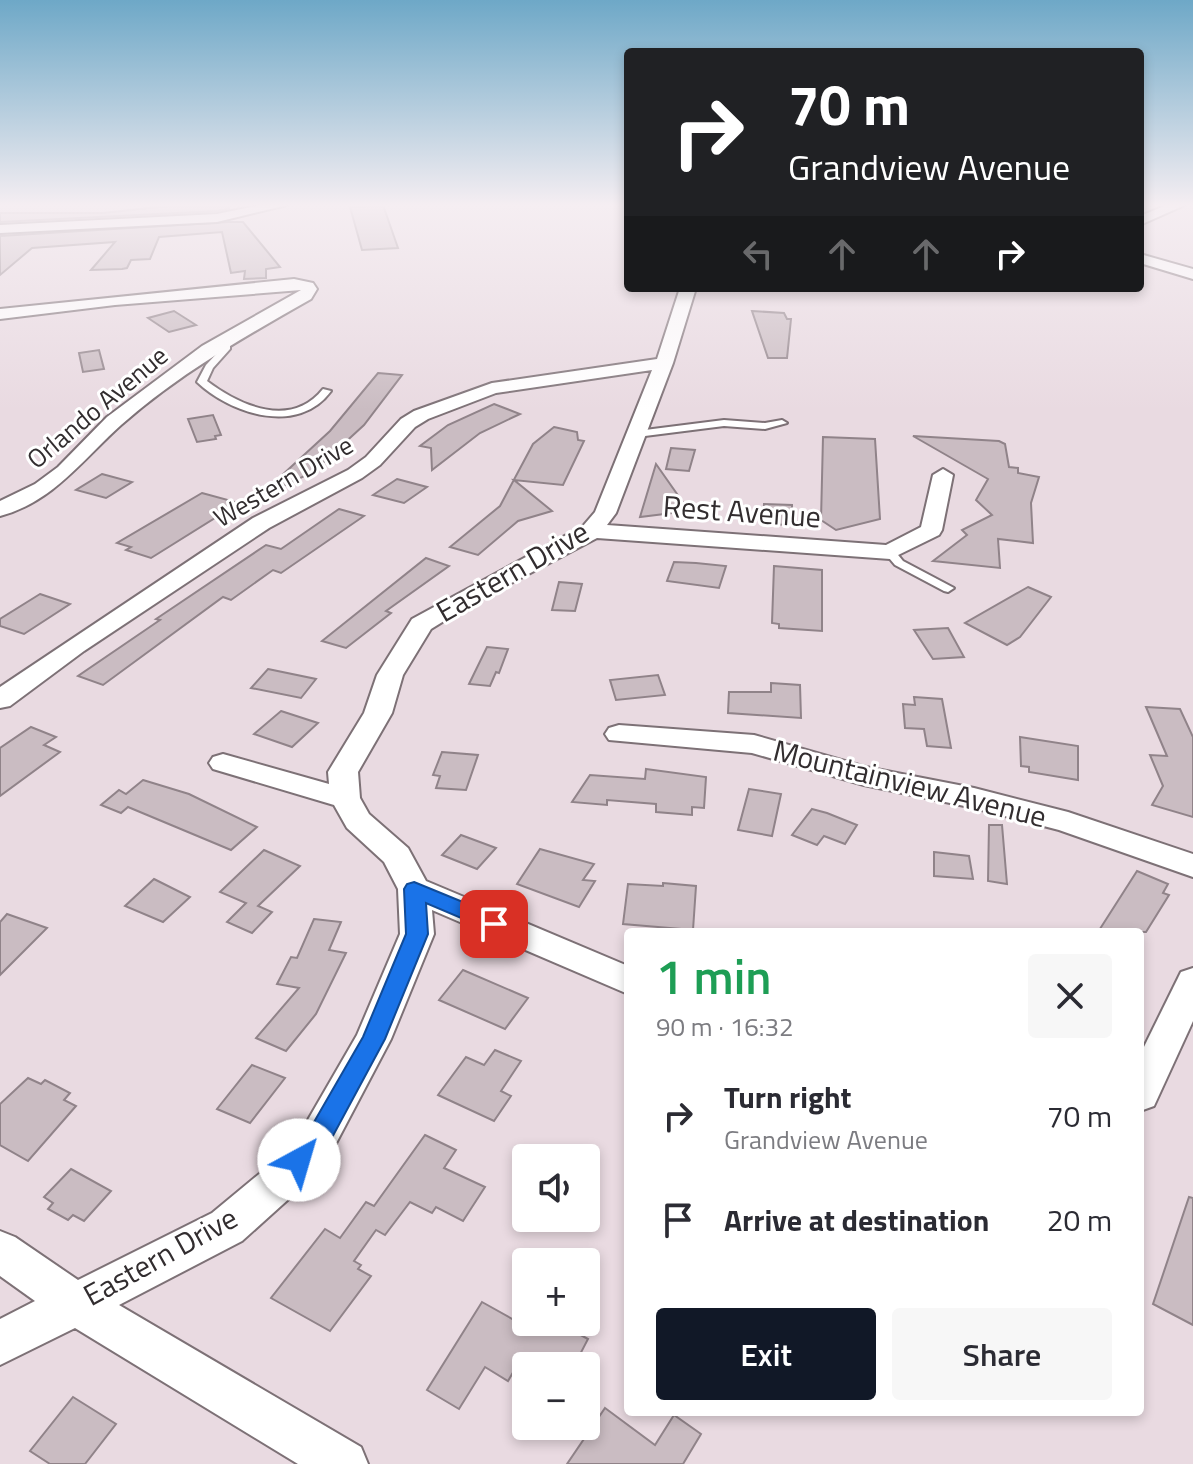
<!DOCTYPE html>
<meta charset="utf-8">
<style>
body{margin:0;font-family:"Titillium Web",sans-serif;background:#f7f7f7;color:#2b2b33;height:100vh;display:flex;flex-direction:column;font-size:30px;white-space:nowrap}
*{box-sizing:border-box;margin:0}
p{font-size:26px;color:#7c7c81}
.icon{flex:none;width:44px;height:44px;fill:none;stroke:currentColor;stroke-width:2;stroke-linecap:round;stroke-linejoin:round}
.map{position:relative;flex:1;overflow:hidden}
.details{position:absolute;left:624px;top:928px;width:520px;height:488px;display:flex;flex-direction:column;background:#fff;border-radius:8px;box-shadow:0 4px 12px #0003}
.details>*{flex:none}
.banner{position:absolute;left:624px;top:48px;width:520px;height:244px;border-radius:8px;box-shadow:0 4px 12px #0003;background:#202124;color:#fff;overflow:hidden}
.tools{position:absolute;left:512px;top:1144px;display:grid;gap:16px}
.tools a{display:grid;place-items:center;width:88px;height:88px;border-radius:8px;background:#fff;box-shadow:0 4px 12px #0003;font-size:40px}
.pin{position:absolute;display:grid;place-items:center;width:68px;height:68px;color:#fff;margin:-34px;border-radius:16px;box-shadow:0 4px 12px #0006}
.me{position:absolute;width:88px;margin:-44px;rotate:39deg;stroke-linejoin:round;filter:drop-shadow(0 0 6px #0008)}
.turn{display:flex;align-items:center;gap:28px;height:168px;padding:0 32px;font-size:36px}
.turn .icon{width:104px;height:104px;stroke-width:2.5}
.turn b{display:block;font-size:56px;line-height:68px}
.lanes{display:flex;align-items:center;height:76px;padding:0 32px;background:#0003;justify-content:center;gap:40px;direction:ltr}
.lanes .off{opacity:.35}
.round{display:grid;place-items:center;flex:none;width:84px;height:84px;border-radius:8px;background:#f7f7f7}
.head{display:flex;align-items:center;justify-content:space-between;height:136px;padding:0 32px}
h1{font-size:48px;font-weight:600;line-height:60px;color:#1e9e55}
.primary-button{display:flex;gap:16px;margin-top:auto;padding:16px 32px}
.primary-button a{flex:1;height:92px;border-radius:8px;background:#111827;color:#fff;font-size:32px;font-weight:600;line-height:92px;text-align:center}
.primary-button a+a{background:#f7f7f7;color:#2b2b33}
ul{padding:0;list-style:none}
li{display:flex;align-items:center;gap:24px;height:104px;padding:0 32px}
li div{flex:1}
li b{display:block;font-size:30px}
li em{font-style:normal}
.map>svg:first-child{display:block}
.building{fill:#cabcc2;stroke:#908389;stroke-width:2}
.lines{fill:none;stroke-linecap:round;stroke-linejoin:round}
.lane-casing{stroke:#7d7176;stroke-width:4}
.street-casing{stroke:#7d7176;stroke-width:4}
.lane{fill:#fff;fill-rule:evenodd}
.street{fill:#fff;fill-rule:evenodd}
.route{fill:#1a73e8;stroke:#114b97;stroke-width:2}
.labels{text-anchor:middle;dominant-baseline:central;stroke-width:6;stroke-linejoin:round;paint-order:stroke}
.far-street-label{font-size:26px;fill:#322d2f;stroke:#fff}
.street-label{font-size:30px;fill:#322d2f;stroke:#fff}
</style>
<div class="map">
<svg width="1193" height="1464" viewBox="0 0 1193 1464">
<rect width="100%" height="100%" fill="#e9dae1"/>
<g class="building">
<path d="M177,205H229V209L217,211L0,222V213H103Z"/>
<path d="M383,205L398,248L362,250L350,207Z"/>
<path d="M228,222H243L280,267L266,269V278L244,279L245,271L231,273L222,232L159,237L150,259L131,260L127,268L122,269L91,270L115,242L32,248L0,275V236Z"/>
<path d="M174,311L196,325L169,332L148,318Z"/>
<path d="M752,311L784,313L787,319H791L787,358H768Z"/>
<path d="M99,350L104,369L83,372L79,353Z"/>
<path d="M378,373L402,375L364,425L313,472L269,493L267,489L330,431Z"/>
<path d="M494,404L520,414L480,433L432,470L431,448L420,446L448,425Z"/>
<path d="M213,415L221,435L215,436L216,439L197,442L188,419Z"/>
<path d="M554,427L577,432L578,440L584,441L563,485L514,480L552,511L518,521L478,555L450,547L500,506L533,444Z"/>
<path d="M913,436L999,441L1005,444L1009,467L1018,468V473L1039,477L1031,503L1033,543L998,539L1000,568L933,561L967,535L962,530L992,515L976,500L988,479Z"/>
<path d="M823,437L875,439L880,519L836,530L821,520Z"/>
<path d="M671,448L695,450L689,471L666,469Z"/>
<path d="M656,464L689,511L640,517Z"/>
<path d="M102,474L132,482L106,498L76,490Z"/>
<path d="M397,479L427,487L404,503L373,495Z"/>
<path d="M202,493L239,503L151,558L126,550L131,547L117,543Z"/>
<path d="M764,504L792,505V525L763,524Z"/>
<path d="M339,509L364,516L281,573L273,570L231,600L223,597L103,685L78,676L160,620L156,619L266,545L281,549Z"/>
<path d="M426,558L449,566L386,611L391,613L346,648L322,641Z"/>
<path d="M674,562L696,563L726,566L719,588L667,581Z"/>
<path d="M774,566L822,570V631L779,628V624L772,623Z"/>
<path d="M559,582L582,584L575,611L552,610Z"/>
<path d="M1028,587L1051,597L1020,637L1007,645L965,623Z"/>
<path d="M40,594L70,604L24,634L0,626V619Z"/>
<path d="M948,628L964,657L933,659L914,630Z"/>
<path d="M487,647L508,649L499,673L496,672L490,686L469,684Z"/>
<path d="M268,669L316,679L301,698L251,688Z"/>
<path d="M658,675L665,695L616,700L610,680Z"/>
<path d="M771,683L800,685L801,718L728,713L729,692H771Z"/>
<path d="M914,697L942,699L951,748L927,746L924,729L905,728L903,704L915,705Z"/>
<path d="M1146,707L1180,709L1193,737V817L1152,805L1163,786L1150,755L1167,756Z"/>
<path d="M281,711L318,723L292,747L254,734Z"/>
<path d="M31,727L56,737L44,745L60,752L0,796V748Z"/>
<path d="M1020,737L1078,746V780L1029,772V767L1021,766Z"/>
<path d="M442,752L478,755L466,790L436,788L440,776L433,775Z"/>
<path d="M646,769L706,777L704,808L692,807V815L656,812V804L607,800V805L572,802L590,775L645,779Z"/>
<path d="M143,780L189,794L257,827L231,850L128,807L121,813L101,805L119,790L126,794Z"/>
<path d="M749,789L781,794L772,836L738,830Z"/>
<path d="M812,809L827,813L857,825L845,844L824,836L817,845L792,835Z"/>
<path d="M989,825H1002L1007,884L988,881Z"/>
<path d="M461,835L496,848L477,869L442,855Z"/>
<path d="M540,849L594,864L583,880L595,881L579,907L517,884Z"/>
<path d="M264,850L300,866L258,906L272,912L252,933L227,922L246,903L220,892Z"/>
<path d="M934,852L969,856L973,879L934,876Z"/>
<path d="M1137,871L1168,884L1163,893L1169,895L1146,932H1098Z"/>
<path d="M154,879L190,897L163,922L125,906Z"/>
<path d="M663,883L696,886L693,930L623,924L628,884L663,886Z"/>
<path d="M7,914L47,928L0,975V922Z"/>
<path d="M314,919L341,922L329,950L346,953L316,1014L286,1051L256,1038L299,988L277,984L291,957L297,958Z"/>
<path d="M463,970L528,998L505,1029L439,1000Z"/>
<path d="M495,1050L521,1061L501,1091L511,1096L494,1121L438,1095L466,1057L484,1065Z"/>
<path d="M252,1065L285,1078L250,1123L217,1109Z"/>
<path d="M28,1078L41,1084L45,1080L70,1093L64,1100L76,1106L28,1161L0,1145V1104Z"/>
<path d="M425,1135L456,1150L444,1168L485,1187L463,1221L436,1207L432,1213L410,1202L385,1235L376,1230L354,1261L361,1265L358,1269L371,1276L330,1331L271,1298L325,1229L340,1238L366,1202L374,1206Z"/>
<path d="M71,1169L111,1191L84,1221L73,1215L68,1220L48,1209L53,1203L44,1197Z"/>
<path d="M1189,1197L1193,1198V1325L1153,1304Z"/>
<path d="M482,1302L539,1334L545,1322H557L588,1339L574,1366H548L532,1357L529,1362L522,1357L508,1381L485,1367L459,1409L427,1390Z"/>
<path d="M73,1397L116,1424L85,1464H50L30,1451Z"/>
<path d="M605,1408L655,1445L674,1415L701,1434L683,1464H567Z"/>
</g>
<g class="lines">
<defs>
<g id="lane">
<path d="M226,337L230,340V349L213,368L207,381C240,406 291,429 323,389L331,391C298,436 231,414 197,382L206,365L222,348V340Z"/>
<path d="M724,420L765,423L782,420L787,423L765,429L724,426L637,437L632,434L637,431Z"/>
<path d="M890,549L894,550L903,561L954,588L948,592L944,591L895,565L884,552Z"/>
</g>
<g id="street">
<path d="M261,205H287L217,222L0,233V225L217,214Z"/>
<path d="M1167,205H1185L1140,225V216Z"/>
<path d="M1140,254L1193,269V279L1140,263Z"/>
<path d="M294,279L313,283L317,289L311,299C244,337 179,374 121,425C83,459 53,502 0,516V501L35,484L58,467L107,417L202,346L301,290L115,305L0,319V309Z"/>
<path d="M680,288H696L673,363L616,513L607,525L886,545L921,527L933,475L943,469L953,475L942,530L939,535L890,559L597,538L473,603L431,629L403,675L392,713L358,772L360,798L369,814L408,848L426,881L628,966V994L432,910L434,934L391,1039L333,1149L292,1196L242,1241L119,1305L361,1447L368,1464H298L75,1328L0,1365V1319L35,1301L0,1276V1231L15,1237L78,1280L212,1213L264,1170L305,1125L357,1035L400,934L398,889L384,862L347,828L334,805L213,769L209,763L213,757L223,754L329,784L328,772L364,713L377,675L412,619L583,526L595,512L652,370L496,393L428,419L415,427L380,465L362,478L269,528L84,651L10,706L0,708V687L253,518L348,470L366,457L401,419L414,411L492,383L657,359Z"/>
<path d="M619,725L754,735L866,767L974,788L1068,812L1193,854V877L1059,830L974,808L864,785L752,753L609,740L605,734L609,728Z"/>
<path d="M1193,968V1021L1154,1106L1140,1111V1055L1181,972Z"/>
</g>
</defs>
<use href="#lane" class="lane-casing"/>
<use href="#street" class="street-casing"/>
<use href="#lane" class="lane"/>
<use href="#street" class="street"/>
</g>
<linearGradient id="sky" x2="0" y2="1"><stop stop-color="#6ea8c7"/><stop offset="0.5" stop-color="#f5eef2"/><stop offset="1" stop-color="#f5eef2" stop-opacity="0"/></linearGradient>
<rect width="1193" height="410" fill="url(#sky)"/>
<path class="route" d="M414,882L502,918L505,924L502,929L494,932L426,903L428,934L385,1039L328,1145L308,1168L299,1171L289,1168L286,1160L310,1129L363,1037L406,934L404,889L407,884Z"/>
<g class="labels">
<g class="far-street-label">
<text transform="translate(97 407) rotate(-40)">Orlando Avenue</text>
<text transform="translate(283 481) rotate(-30)">Western Drive</text>
</g>
<g class="street-label">
<text transform="translate(742 511) rotate(4)">Rest Avenue</text>
<text transform="translate(512 571) rotate(-30)">Eastern Drive</text>
<text transform="translate(910 783) rotate(14)">Mountainview Avenue</text>
<text transform="translate(160 1256) rotate(-29)">Eastern Drive</text>
</g>
</g>
</svg>
<div class="tools">
<a><svg class="icon" aria-label="sound" viewBox="0 0 24 24"><path d="M4 9h4l5-4v14l-5-4H4zM17 9q2 3 0 6"/></svg></a>
<a>+</a>
<a>−</a>
</div>
<div class="pin" style="left:494px;top:924px;background:#d93025"><svg class="icon" aria-label="arrive" viewBox="0 0 24 24"><path d="M6 21V4h12l-3 4 3 4H6"/></svg></div>
<svg class="me" style="left:299px;top:1160px" viewBox="-20 -20 40 40"><circle r="19" fill="#fff"/><path d="M0-13L10 11 0 6-10 11z" fill="#1a73e8"/></svg>
<div class="banner">
<div class="turn"><svg class="icon" aria-label="right" viewBox="0 0 24 24"><path d="M7 20v-9h11M14 6l5 5-5 5"/></svg><div><b>70 m</b>Grandview Avenue</div></div>
<div class="lanes"><svg class="icon off" aria-label="left" viewBox="0 0 24 24"><path d="M17 20v-9H6M10 6l-5 5 5 5"/></svg><svg class="icon off" aria-label="ahead" viewBox="0 0 24 24"><path d="M12 20V5M6 11l6-6 6 6"/></svg><svg class="icon off" aria-label="ahead" viewBox="0 0 24 24"><path d="M12 20V5M6 11l6-6 6 6"/></svg><svg class="icon" aria-label="right" viewBox="0 0 24 24"><path d="M7 20v-9h11M14 6l5 5-5 5"/></svg></div>
</div>
<section class="details">
<div class="head"><div><h1>1 min</h1><p>90 m · 16:32</p></div><a class="round"><svg class="icon" aria-label="close" viewBox="0 0 24 24"><path d="M6 6l12 12M18 6L6 18"/></svg></a></div>
<ul>
<li><svg class="icon" aria-label="right" viewBox="0 0 24 24"><path d="M7 20v-9h11M14 6l5 5-5 5"/></svg><div><b>Turn right</b><p>Grandview Avenue</p></div><em>70 m</em></li>
<li><svg class="icon" aria-label="arrive" viewBox="0 0 24 24"><path d="M6 21V4h12l-3 4 3 4H6"/></svg><div><b>Arrive at destination</b></div><em>20 m</em></li>
</ul>
<div class="primary-button"><a>Exit</a><a>Share</a></div>
</section>
</div>
